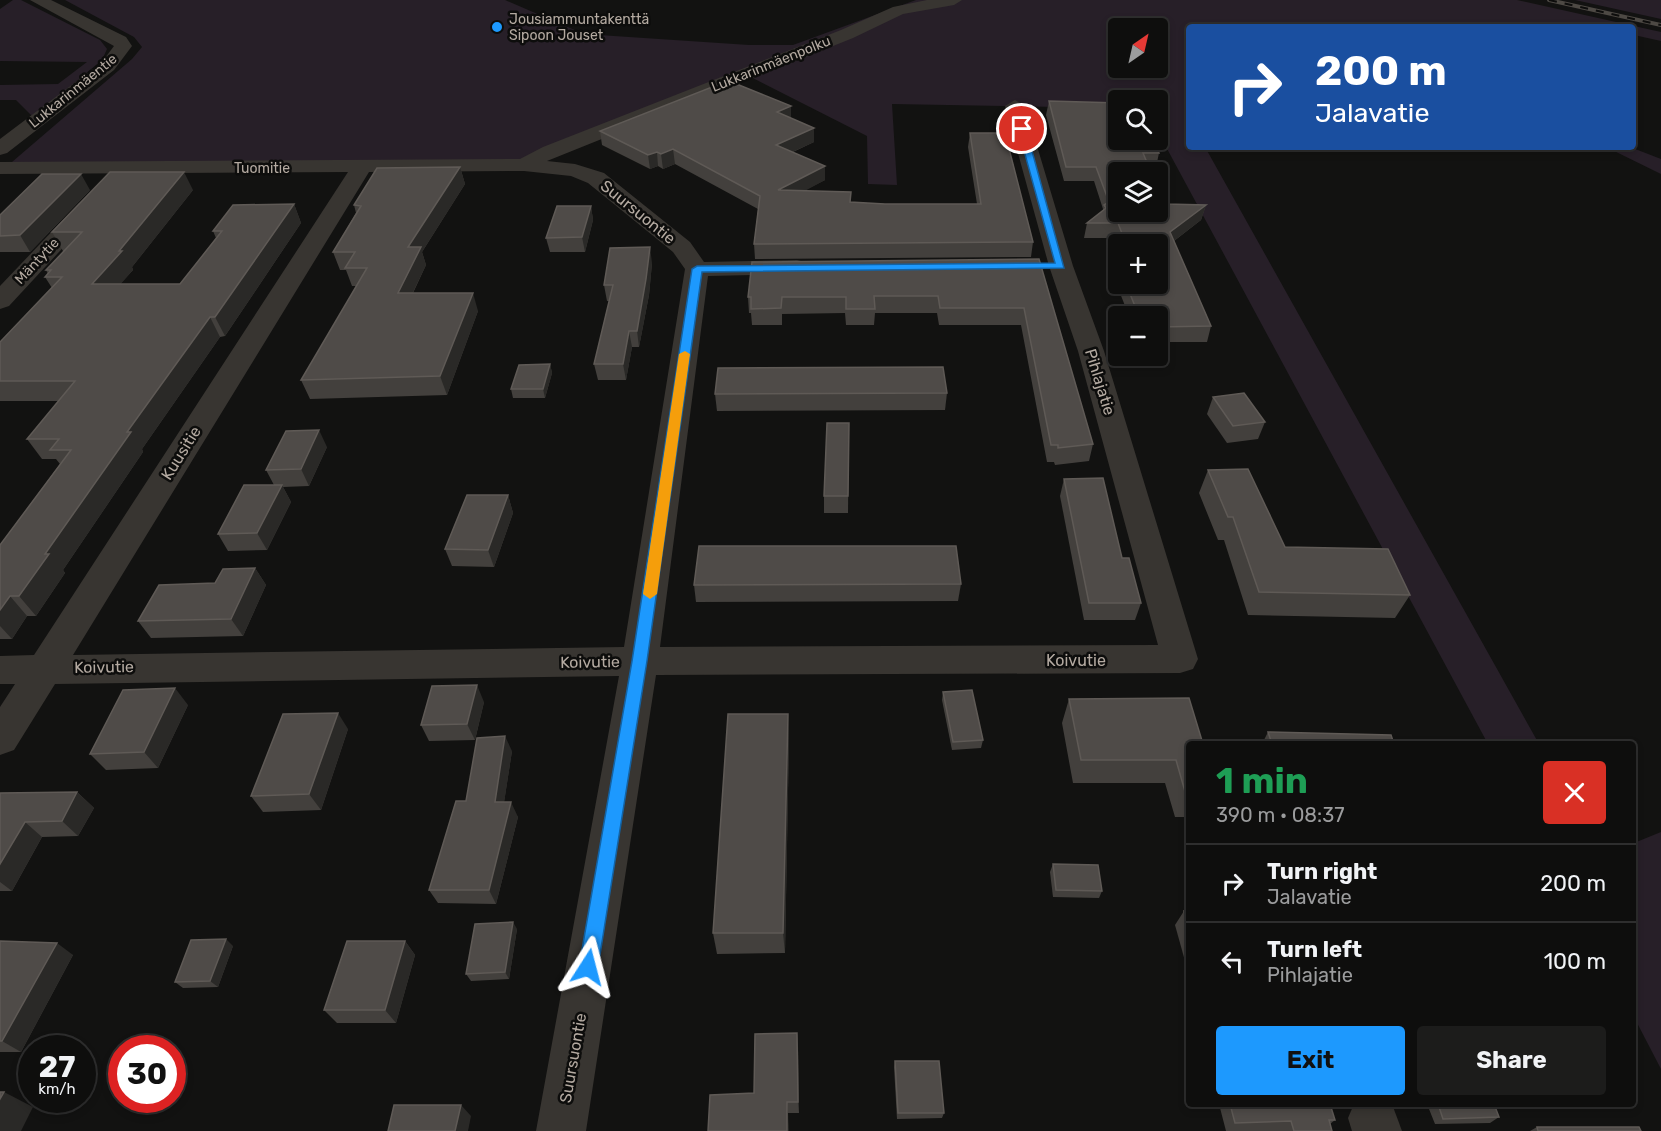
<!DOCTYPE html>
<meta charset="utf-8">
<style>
body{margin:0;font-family:Rubik,sans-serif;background:#1c1c1b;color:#f1f3f6;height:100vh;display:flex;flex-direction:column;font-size:22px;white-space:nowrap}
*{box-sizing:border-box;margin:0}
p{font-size:20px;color:#9b9c9d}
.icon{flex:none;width:33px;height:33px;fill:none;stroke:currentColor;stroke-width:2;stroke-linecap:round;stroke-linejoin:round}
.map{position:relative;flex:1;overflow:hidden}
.side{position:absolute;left:1186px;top:741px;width:450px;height:366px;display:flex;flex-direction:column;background:#0e0e0d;border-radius:6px;box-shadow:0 3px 9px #0003,0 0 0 2px #2e2e2e}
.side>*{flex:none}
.guide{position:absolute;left:1186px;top:24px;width:450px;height:126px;border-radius:6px;box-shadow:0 3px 9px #0003,0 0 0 2px #2e2e2e;background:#1a4fa0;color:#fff;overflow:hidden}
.needle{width:39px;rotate:34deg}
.fabs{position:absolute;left:1108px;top:18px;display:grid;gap:12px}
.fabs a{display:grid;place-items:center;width:60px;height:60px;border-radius:6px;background:#0e0e0d;box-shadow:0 3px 9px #0003,0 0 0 2px #2e2e2e;font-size:30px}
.speed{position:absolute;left:18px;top:1035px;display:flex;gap:12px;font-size:30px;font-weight:700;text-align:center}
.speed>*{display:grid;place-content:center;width:78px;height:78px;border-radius:50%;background:#0e0e0d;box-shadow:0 3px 9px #0003,0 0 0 2px #2e2e2e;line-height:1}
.speed small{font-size:15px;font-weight:400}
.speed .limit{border:9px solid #d22;background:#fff;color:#111}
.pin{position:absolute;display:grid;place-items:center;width:51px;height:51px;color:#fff;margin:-26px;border:3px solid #fff;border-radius:50%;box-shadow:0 2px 6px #0007}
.me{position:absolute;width:66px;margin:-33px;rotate:9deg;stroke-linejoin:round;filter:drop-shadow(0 0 4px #0008)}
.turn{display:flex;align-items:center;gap:21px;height:126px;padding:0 30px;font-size:27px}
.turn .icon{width:78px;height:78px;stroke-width:2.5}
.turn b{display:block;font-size:42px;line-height:51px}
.round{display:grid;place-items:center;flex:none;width:63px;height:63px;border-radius:6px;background:#1c1c1b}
.overview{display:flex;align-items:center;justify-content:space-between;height:102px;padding:0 30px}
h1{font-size:36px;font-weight:700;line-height:45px;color:#1e9e55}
.cta{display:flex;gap:12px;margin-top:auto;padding:12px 30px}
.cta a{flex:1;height:69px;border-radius:6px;background:#1d99fe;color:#111;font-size:24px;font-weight:700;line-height:69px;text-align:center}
.cta a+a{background:#1c1c1b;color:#f1f3f6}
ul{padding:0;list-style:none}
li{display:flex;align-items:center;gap:18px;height:78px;padding:0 30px;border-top:2px solid #2e2e2e}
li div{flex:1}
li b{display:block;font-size:22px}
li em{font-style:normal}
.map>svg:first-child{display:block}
.green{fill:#271f28;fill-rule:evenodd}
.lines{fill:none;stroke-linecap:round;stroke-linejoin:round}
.street{fill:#383531;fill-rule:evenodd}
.rail-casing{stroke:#4d4944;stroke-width:4}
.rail{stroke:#0d0d0c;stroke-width:2;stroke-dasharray:8;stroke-linecap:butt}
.wall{fill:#43403d}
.shaded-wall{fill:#2a2927}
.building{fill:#4f4b48;stroke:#5f5a56;stroke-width:1.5}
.route{fill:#1d99fe;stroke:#1363a5;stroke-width:1.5}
.slow{fill:#f59e0b}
.poi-dot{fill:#1d99fe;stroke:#0d0d0c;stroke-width:2}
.labels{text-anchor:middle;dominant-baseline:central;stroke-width:5;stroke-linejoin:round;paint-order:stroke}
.far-poi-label{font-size:14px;fill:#b4aaa1;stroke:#0d0d0c;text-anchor:start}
.far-street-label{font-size:14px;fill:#b4aaa1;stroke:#0d0d0c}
.street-label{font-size:16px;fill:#b4aaa1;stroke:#0d0d0c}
</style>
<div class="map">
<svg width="1661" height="1131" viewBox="0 0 1661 1131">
<rect width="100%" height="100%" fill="#121211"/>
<g class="green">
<path d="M13,0H21L100,40L107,49L102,60L33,117L16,100H0V85L58,84L87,62L0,61V9Z"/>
<path d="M65,0H505L584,34L749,45H793L916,0H1517L1661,32V41L1634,35V27H1190V147H1205L1539,744H1488L1158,132V100H1119V108L892,104L897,185L868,184L867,136L745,74L528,162L30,166L12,162L132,59L142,47L134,37ZM1119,28H1158V68H1119Z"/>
<path d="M1575,0H1661V19Z"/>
<path d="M1606,147H1630L1661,159V174Z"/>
<path d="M1661,832V1069L1634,1017V843Z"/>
</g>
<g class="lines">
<g class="street">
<path d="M30,0H51L126,37L132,46L114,70L7,153L0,155V139L102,62L114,46Z"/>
<path d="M927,0H962L954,5L903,14L853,38L547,161L575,164L604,173L690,242L704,262L797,260L805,262L809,267L805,272L797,274L708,276L660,647L1158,645L1078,351L1049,266L1005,106L1015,100L1025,106L1073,266L1104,351L1198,659L1193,669L1180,673L656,675L586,1131H536L619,676L55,684L14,750L0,755V707L15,684H0V656L34,655L348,172L0,174V162L520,159L543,147L841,30L893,7ZM524,171L571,176L588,183L673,252L685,269L624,647L73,655L369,172Z"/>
<path d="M87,201L95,203L98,208L95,213L9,306L0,309V286L79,203Z"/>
<path d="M1354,1104H1392L1402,1131H1352L1348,1118Z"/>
</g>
<defs>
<path id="rail" d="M1549,0L1661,25"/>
</defs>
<use href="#rail" class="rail-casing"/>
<use href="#rail" class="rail"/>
</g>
<g class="wall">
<path d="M1049,101L1159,153L1156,167H1149L1165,204L1206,205L1201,220L1174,241L1211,326L1207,342H1158V316H1129L1118,288L1119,284H1158V244H1119V251L1115,238H1084L1087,223L1103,211V209L1094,181H1064L1046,115Z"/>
<path d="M791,118L814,128V142L793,152L825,180L805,190L851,202L885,204H977L968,147L970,133L1033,242L1031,257L755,259L754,244L758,209L675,164L663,169L658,166L650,169L602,145L600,131Z"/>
<path d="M460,167L465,184L422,252L426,265L413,293L478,311L447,395L310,399L301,380L357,286H352L346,270H340L333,252L356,213L354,205Z"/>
<path d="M90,190L30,252H0V215Z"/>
<path d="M193,190L132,267L133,270L120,284H180L216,238L213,231L294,204L301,223L225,336L220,337L142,449L143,452L63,570L65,573L36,616H27L12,639H0V545L60,464L56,459H42L27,439L59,401H0V342L52,288L45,277L48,274L46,270L64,251H63L52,232Z"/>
<path d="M591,206L593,220L585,252H550L546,238Z"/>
<path d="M1039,259L1093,444L1089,461L1055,465L1054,462H1047L1021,325H939L937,313H875L874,325H846L845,313L782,314V325H752L751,313H749L748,297Z"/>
<path d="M652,263L649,295L639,347H632L626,380H598L594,364L609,301H607L604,285Z"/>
<path d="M550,364L552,373L545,398H513L511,389Z"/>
<path d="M947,393L945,410L717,411L715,394Z"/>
<path d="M1213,397L1265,422L1258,439L1227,443L1207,414Z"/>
<path d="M849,423L848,513H824V496Z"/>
<path d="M327,447L309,486L283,487L291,502L267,550L228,551L218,534L274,485L266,470Z"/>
<path d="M1208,470L1285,547L1410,595L1395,618L1248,615L1224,540H1218L1199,493Z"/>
<path d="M1064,479L1122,558L1141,603L1135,620H1084L1060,496Z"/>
<path d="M508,495L513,513L494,567L452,566L445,549Z"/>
<path d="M255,568L266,585L243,636L151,638L138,621L215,583Z"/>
<path d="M961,584L958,601L696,602L694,585Z"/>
<path d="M943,692L983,740L981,748L952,750L942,700Z"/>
<path d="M1069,699L1190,744V817H1175L1165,783H1073L1062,723Z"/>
<path d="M484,702L475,740L429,741L421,725Z"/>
<path d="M188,705L158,768L106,770L90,754Z"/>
<path d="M348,729L321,810L263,812L251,796Z"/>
<path d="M1268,732L1394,744H1262Z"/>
<path d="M789,738L785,953L717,954L713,933Z"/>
<path d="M512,751L504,802L518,817L496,904L438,903L429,890L466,801Z"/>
<path d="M77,792L94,808L78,836L42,837L12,891H0V793Z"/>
<path d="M1053,864L1102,891L1099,898L1053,897L1050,872Z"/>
<path d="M1184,911H1190V979L1175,925Z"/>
<path d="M517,929L509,979L471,981L466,974Z"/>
<path d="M0,941L73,955L21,1052H0Z"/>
<path d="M405,941L415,955L396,1023H337L324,1010Z"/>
<path d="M233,946L218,987L183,988L175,982Z"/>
<path d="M798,1045L799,1113H788L754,1093Z"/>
<path d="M895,1061L944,1113L942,1118L897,1119L894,1067Z"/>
<path d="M1219,1104H1330L1335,1120L1330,1124L1332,1131H1226Z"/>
<path d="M1427,1104H1494L1499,1117L1490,1123L1435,1124Z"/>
<path d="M1537,1127L1641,1131H1530Z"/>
</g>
<g class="shaded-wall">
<path d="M791,106V120L777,112Z"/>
<path d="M814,128V142L777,159L776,145Z"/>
<path d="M673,149L675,164L663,169L661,154Z"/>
<path d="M657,152L658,166L650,169L648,155Z"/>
<path d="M825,166V180L779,205L778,190Z"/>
<path d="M460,167L465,184L422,252L426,265L404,311L398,293L408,247Z"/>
<path d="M184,172L193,190L132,267L133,270L104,303L92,284Z"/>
<path d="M81,174L90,190L30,252L20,235Z"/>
<path d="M294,204L301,223L225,336L215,317Z"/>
<path d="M1206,205L1201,220L1166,247L1170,232Z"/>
<path d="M591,206L593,220L585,252L582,237Z"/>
<path d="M650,247L652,263L649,295L639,347L637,331Z"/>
<path d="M473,293L478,311L447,395L440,376Z"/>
<path d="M210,317L220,337L142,449L143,452L63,570L65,573L36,616L19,596L45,554L127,432Z"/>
<path d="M629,331L632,347L626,380L623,364Z"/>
<path d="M550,364L552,373L545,398L543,389Z"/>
<path d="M319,430L327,447L309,486L301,469Z"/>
<path d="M282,485L291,502L267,550L257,533Z"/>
<path d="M508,495L513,513L494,567L488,550Z"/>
<path d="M255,568L266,585L243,636L231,619Z"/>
<path d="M10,596L27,616L12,639L0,626V610Z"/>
<path d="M477,685L484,702L475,740L467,724Z"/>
<path d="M175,688L188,705L158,768L144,752Z"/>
<path d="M338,713L348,729L321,810L309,794Z"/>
<path d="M788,714L789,738L785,953L783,933Z"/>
<path d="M505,736L512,751L502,816L495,802Z"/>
<path d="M77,792L94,808L78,836L62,821Z"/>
<path d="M511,802L518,817L496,904L489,890Z"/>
<path d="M25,822L42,837L12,891L0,882V864Z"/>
<path d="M513,922L517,929L509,979L505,972Z"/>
<path d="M226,939L233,946L218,987L210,981Z"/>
<path d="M405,941L415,955L396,1023L385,1010Z"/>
<path d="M57,943L73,955L21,1052L2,1041Z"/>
<path d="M797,1033L798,1045L799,1113L798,1102Z"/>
<path d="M4,1092L33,1107L21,1131H0V1099Z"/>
<path d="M787,1102L788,1113L789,1131H787Z"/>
<path d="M461,1105L471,1116L468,1131H455Z"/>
</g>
<g class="building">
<path d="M734,83L791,106L777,112L814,128L776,145L825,166L778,190L851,192L850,202L885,204H981L970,133H1005L1033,242L754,244L760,196L673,149L661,154L657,152L648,155L600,131L712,87L719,89Z"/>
<path d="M1049,101L1119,103V140H1153L1159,153H1143L1151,172H1119V212H1158V189L1165,204L1206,205L1170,232L1211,326L1158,327V316H1139L1126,284H1158V244H1126L1118,223H1087L1106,208L1104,205L1109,202L1096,167H1066Z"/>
<path d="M460,167L408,247H421L398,293H473L440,376L301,380L367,268H345L355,252H333L361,206L354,205L377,168Z"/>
<path d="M110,172H184L119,251H122L92,284H180L222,231H213L233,205L294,204L215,317H210L127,432H131L45,554H49L19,596H10L0,610V545L71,450H50L59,439H27L75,381H0V342L62,277H45L51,270H46L82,232H52Z"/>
<path d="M42,174H81L20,235L0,236V215Z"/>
<path d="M557,206H591L582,237L546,238Z"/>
<path d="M650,247L646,279L637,331H629L623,364H594L613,285H604L610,248Z"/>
<path d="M1039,259L1093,444L1058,448V445H1051L1024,308H940L938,296H874L875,309H846V297H782L781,308L751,309V297H748L752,262Z"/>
<path d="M550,364L543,389H511L519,365Z"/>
<path d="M943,367L947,393L715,394L718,368Z"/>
<path d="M1244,393L1265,422L1233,426L1213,397Z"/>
<path d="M827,423H849L848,496H824Z"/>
<path d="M319,430L301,469L266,470L286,431Z"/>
<path d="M1248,469L1285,547L1388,549L1410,595L1259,592L1233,517H1228L1208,470Z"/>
<path d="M1103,478L1122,558H1129L1141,603H1089L1064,479Z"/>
<path d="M244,485H282L257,533L218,534Z"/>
<path d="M467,495H508L488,550L445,549Z"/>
<path d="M699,546H956L961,584L694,585Z"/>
<path d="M255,568L231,619L138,621L159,585L215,583L223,569Z"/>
<path d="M477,685L467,724L421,725L432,686Z"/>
<path d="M175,688L144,752L90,754L123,690Z"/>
<path d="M972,690L983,740L953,742L943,692Z"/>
<path d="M1189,698L1203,744H1190V794L1186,795L1176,760H1081L1069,699Z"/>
<path d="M338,713L309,794L251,796L283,714Z"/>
<path d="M728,714H788L783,933H713Z"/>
<path d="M1268,732L1391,735L1394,744H1272Z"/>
<path d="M505,736L495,802H511L489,890H429L456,801H466L477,738Z"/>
<path d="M77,792L62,821L25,822L0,864V793Z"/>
<path d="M1053,864L1098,865L1102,891L1056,890Z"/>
<path d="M1184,911H1190V933Z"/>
<path d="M513,922L505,972L466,974L475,924Z"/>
<path d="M226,939L210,981L175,982L191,940Z"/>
<path d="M0,941L57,943L2,1041H0Z"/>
<path d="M347,941H405L385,1010H324Z"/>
<path d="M797,1033L798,1102H787V1131H708L710,1095L754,1093L755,1034Z"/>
<path d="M895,1061H939L944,1113H898Z"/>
<path d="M0,1092H4L0,1099Z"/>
<path d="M1230,1104H1330L1335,1120H1329L1332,1131H1294L1291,1121L1235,1123Z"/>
<path d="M1438,1104H1494L1499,1117L1443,1119Z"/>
<path d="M394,1105H461L455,1131H388Z"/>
<path d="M1537,1127H1639L1641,1131H1538Z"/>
</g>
<path class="route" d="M1022,127L1026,129L1064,268L702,272L647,661L598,967L595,973L588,976L582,973L579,967L632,661L692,269L697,266L1055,263L1018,129Z"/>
<path class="slow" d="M685,351L690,354L657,594L650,599L643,594L679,354Z"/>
<circle class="poi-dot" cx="497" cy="27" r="6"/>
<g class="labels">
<g class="far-poi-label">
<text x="509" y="19">Jousiammuntakenttä<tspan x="509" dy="16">Sipoon Jouset</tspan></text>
</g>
<g class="far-street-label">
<text transform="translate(771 64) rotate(-22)">Lukkarinmäenpolku</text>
<text transform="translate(73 91) rotate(-39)">Lukkarinmäentie</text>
<text x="262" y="168">Tuomitie</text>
<text transform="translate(37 261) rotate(-47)">Mäntytie</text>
</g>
<g class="street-label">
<text transform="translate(638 212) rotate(39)">Suursuontie</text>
<text transform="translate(1100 382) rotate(73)">Pihlajatie</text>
<text transform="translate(181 453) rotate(-58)">Kuusitie</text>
<text x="1076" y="660">Koivutie</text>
<text transform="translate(590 662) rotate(-1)">Koivutie</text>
<text transform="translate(104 667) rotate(-1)">Koivutie</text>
<text transform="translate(573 1058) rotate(-80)">Suursuontie</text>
</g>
</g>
</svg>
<div class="fabs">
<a><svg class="needle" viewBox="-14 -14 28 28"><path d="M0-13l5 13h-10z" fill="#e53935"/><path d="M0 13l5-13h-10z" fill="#9b9c9d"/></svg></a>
<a><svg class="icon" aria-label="search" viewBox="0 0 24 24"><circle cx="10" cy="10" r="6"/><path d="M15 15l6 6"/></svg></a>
<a><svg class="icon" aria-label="layers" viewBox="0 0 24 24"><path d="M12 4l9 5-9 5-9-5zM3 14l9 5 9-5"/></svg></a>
<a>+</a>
<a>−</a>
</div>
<div class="speed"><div>27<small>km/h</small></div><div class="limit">30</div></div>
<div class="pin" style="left:1022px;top:129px;background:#d93025"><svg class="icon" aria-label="arrive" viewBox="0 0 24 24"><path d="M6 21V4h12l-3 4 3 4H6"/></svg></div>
<svg class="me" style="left:588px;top:967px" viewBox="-20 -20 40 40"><path d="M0-17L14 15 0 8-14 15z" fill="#1d99fe" stroke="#fff" stroke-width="4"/></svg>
<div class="guide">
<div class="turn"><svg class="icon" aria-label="right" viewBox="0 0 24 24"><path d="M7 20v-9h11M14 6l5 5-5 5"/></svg><div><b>200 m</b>Jalavatie</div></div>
</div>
<section class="side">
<div class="overview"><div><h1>1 min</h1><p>390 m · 08:37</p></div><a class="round" style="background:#d93025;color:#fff"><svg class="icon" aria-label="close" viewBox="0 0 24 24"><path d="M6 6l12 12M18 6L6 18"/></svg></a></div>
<ul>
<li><svg class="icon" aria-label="right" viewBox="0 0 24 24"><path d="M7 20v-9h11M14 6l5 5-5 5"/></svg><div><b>Turn right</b><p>Jalavatie</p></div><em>200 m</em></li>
<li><svg class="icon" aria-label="left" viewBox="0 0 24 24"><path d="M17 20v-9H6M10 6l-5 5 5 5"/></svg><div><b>Turn left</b><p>Pihlajatie</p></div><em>100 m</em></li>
</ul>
<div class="cta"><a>Exit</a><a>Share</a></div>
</section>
</div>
